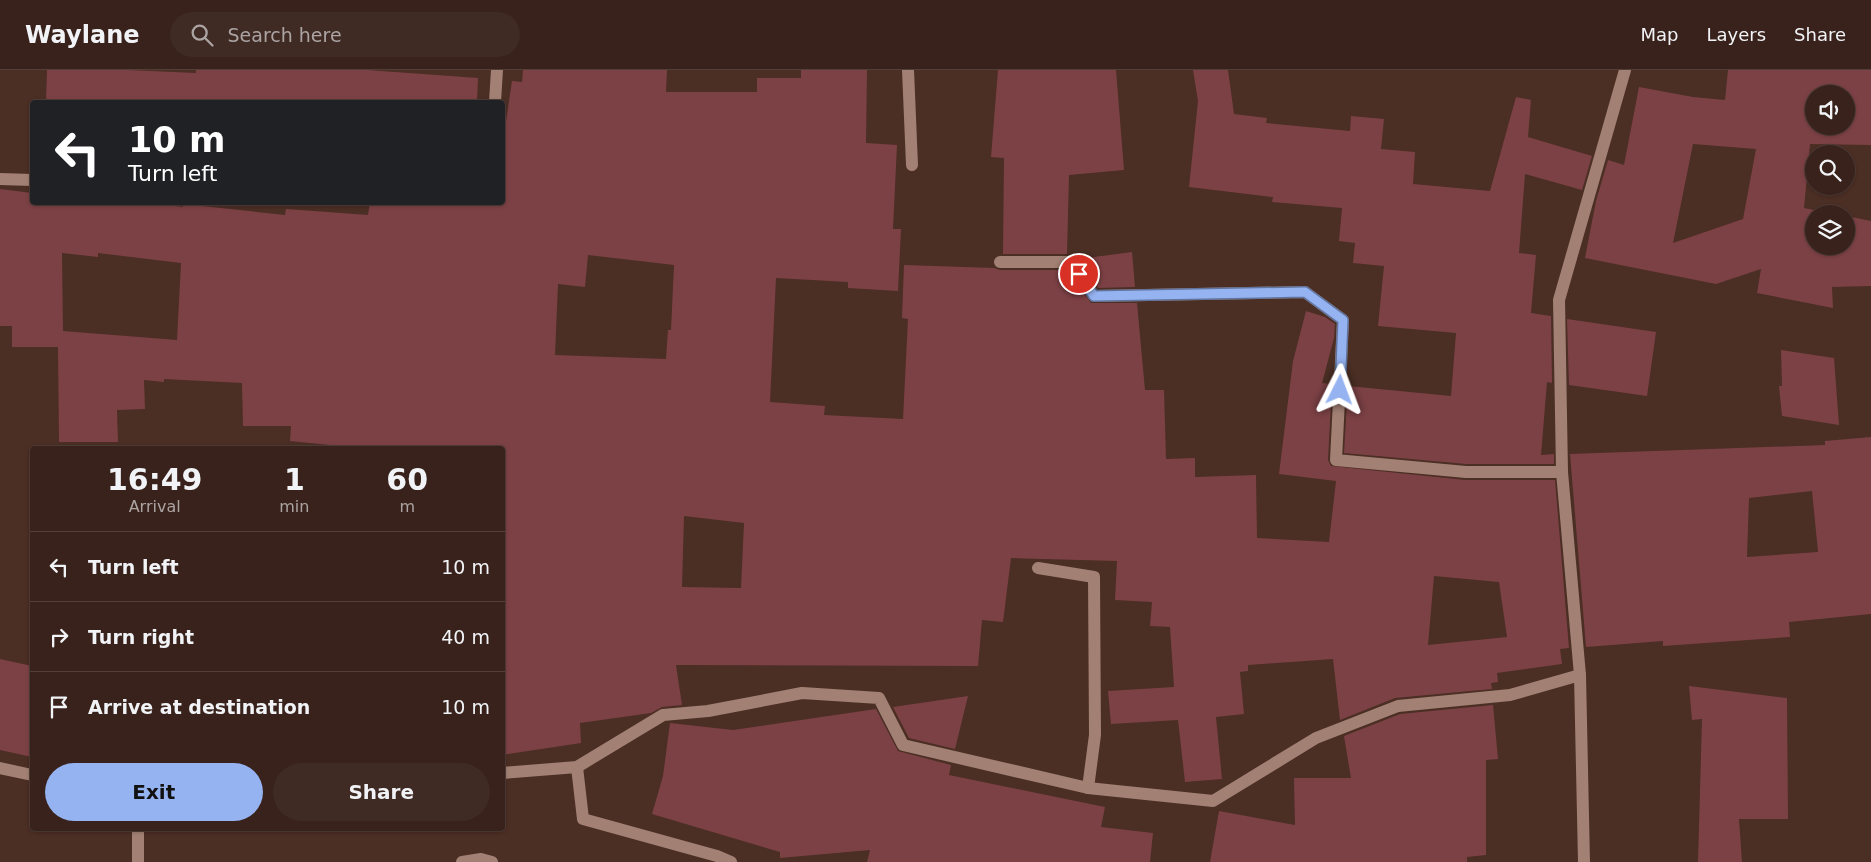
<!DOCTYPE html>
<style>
body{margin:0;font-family:"DejaVu Sans",sans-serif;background:#3f2a24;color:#f1f3f6;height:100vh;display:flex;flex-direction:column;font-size:19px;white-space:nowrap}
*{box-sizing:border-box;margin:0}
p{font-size:16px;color:#aba4a3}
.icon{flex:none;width:28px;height:28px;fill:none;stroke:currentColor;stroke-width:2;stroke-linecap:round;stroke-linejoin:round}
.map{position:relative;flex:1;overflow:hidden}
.panel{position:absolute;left:30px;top:376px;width:475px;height:385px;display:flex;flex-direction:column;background:#38221b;border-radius:5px;box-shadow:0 1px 4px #0004,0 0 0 1px #523f3a}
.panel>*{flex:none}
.banner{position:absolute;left:30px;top:30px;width:475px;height:105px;border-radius:5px;box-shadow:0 1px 4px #0004,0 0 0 1px #523f3a;background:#202124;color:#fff;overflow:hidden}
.tools{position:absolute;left:1805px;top:15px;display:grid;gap:10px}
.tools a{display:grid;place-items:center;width:50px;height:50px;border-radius:50%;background:#38221b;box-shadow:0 1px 4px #0004,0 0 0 1px #523f3a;font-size:25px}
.pin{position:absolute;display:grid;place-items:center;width:42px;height:42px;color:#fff;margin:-21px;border:2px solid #fff;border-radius:50%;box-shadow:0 1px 5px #0007}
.me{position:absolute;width:55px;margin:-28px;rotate:3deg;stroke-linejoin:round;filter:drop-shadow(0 0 4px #0008)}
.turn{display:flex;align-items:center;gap:18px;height:105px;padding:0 15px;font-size:22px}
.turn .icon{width:65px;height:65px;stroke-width:2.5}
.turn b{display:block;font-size:35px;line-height:42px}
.eta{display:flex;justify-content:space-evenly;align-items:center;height:85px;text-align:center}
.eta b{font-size:30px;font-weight:600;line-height:35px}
.button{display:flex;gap:10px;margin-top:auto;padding:10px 15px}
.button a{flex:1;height:58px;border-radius:30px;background:#95b2f1;color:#111;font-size:20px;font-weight:600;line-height:58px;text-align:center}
.button a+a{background:#3f2a24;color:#f1f3f6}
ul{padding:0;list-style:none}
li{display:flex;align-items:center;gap:15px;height:70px;padding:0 15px;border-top:1px solid #523f3a}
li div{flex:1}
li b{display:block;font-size:19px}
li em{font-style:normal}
header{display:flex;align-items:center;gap:30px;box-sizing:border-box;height:70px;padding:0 25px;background:#38221b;border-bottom:1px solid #523f3a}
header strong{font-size:24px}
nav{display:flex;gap:28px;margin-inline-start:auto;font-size:18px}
.search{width:350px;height:45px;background:#3f2a24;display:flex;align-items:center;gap:12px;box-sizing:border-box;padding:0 18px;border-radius:28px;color:#aba4a3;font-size:19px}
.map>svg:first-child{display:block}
.building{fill:#7c4145;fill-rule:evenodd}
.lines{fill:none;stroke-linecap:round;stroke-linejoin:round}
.minor{stroke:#a28073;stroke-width:12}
.tertiary{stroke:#a28073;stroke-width:12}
.route-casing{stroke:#61749d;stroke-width:12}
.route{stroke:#95b2f1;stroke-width:9}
</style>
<header>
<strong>Waylane</strong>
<div class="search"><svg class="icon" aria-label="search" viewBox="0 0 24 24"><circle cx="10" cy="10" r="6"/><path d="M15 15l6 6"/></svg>Search here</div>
<nav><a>Map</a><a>Layers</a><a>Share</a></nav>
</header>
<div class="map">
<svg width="1871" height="792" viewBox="0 0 1871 792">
<rect width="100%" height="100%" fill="#4b2e24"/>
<g class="building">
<path d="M47,0H128L196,3V0H367L478,8L477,32H46Z"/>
<path d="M523,0H667L666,22H757V8H801V0H867L866,73L897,75L893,159H901L898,221L848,218V212L776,208L770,332L825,336L824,345L903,349L908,249L902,248L904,195L994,198L1000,200H1067L1091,233H1137L1145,320H1164L1166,389L1195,388V407L1256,405L1257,468L1329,472L1336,411L1279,404L1293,291L1306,241L1325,247L1335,254L1334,268L1322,313L1332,314L1328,390L1331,396L1465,410H1555L1569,578L1560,579L1562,594L1497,603L1498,612L1491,613L1492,619L1395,628L1340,650L1333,589L1248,595V601L1240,602L1244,644L1216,647L1222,709L1185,712L1178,650L1111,654L1108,621L1174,617L1170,557L1150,556L1152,532L1115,530L1117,491L1011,488L1003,552L982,550L978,596L676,595L682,635L662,637L651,643L580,653L581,673L502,685L505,454H502V379H370L290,371L291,356H243L242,313L164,309V312L144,310L145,339L117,340L118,372H59L58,277H12V256H0V119L32,123V132H146L183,137V134L285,145L286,139L368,145L370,132H502V78L512,11L522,12ZM62,183L98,187V183L181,193L177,270L63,261ZM588,185L674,195L671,260H668L666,289L555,285L558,214L585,217ZM684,446L744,453L741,518L682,517ZM1434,506L1499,512L1507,567L1428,575Z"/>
<path d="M998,0H1116L1124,100L1069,105L1067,184H1003L1004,88L991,87Z"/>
<path d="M1193,0H1228L1234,44L1267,48L1266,53L1350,61L1351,46L1384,49L1381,79L1415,82L1413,114L1490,121L1516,27L1531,30L1528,67L1592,86L1582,120L1525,104L1519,183L1536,185L1531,243L1551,246L1552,313L1547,312L1541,385L1554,384V394H1466L1344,383L1348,316L1451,326L1456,263L1378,256L1384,196L1353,193L1355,173L1339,171L1342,138L1272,132L1273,127L1189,117L1198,31Z"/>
<path d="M1728,0H1871V75L1810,74L1804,138L1833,144H1814V176H1846V146L1871,151V216L1832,217L1833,238L1757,223L1761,199L1716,214L1585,188L1596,131L1608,90L1624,95L1639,17L1693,27L1725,30ZM1814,24H1846V56H1814ZM1693,74L1756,79L1743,149L1673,173Z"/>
<path d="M1132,182L1135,217L1098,218L1079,189Z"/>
<path d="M1567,249L1656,262L1647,326L1569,315Z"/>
<path d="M1781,280L1834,288L1839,355L1782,346L1779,316H1782Z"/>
<path d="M1871,367V544L1789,552L1790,567L1663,576V571L1586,577L1570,384L1825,375V371ZM1812,421L1818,482L1747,487L1749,428Z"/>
<path d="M0,589L32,596V687L0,680Z"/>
<path d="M1689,616L1787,628L1788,749H1739L1742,792H1698L1702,649L1692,650Z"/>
<path d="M968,626L955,679L909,668L893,637Z"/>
<path d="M1493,635L1498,689L1486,690V785L1467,787V792H1210L1219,741L1295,755L1294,708H1351L1344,666L1400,644Z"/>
<path d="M876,639L898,681L951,695L949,705L1105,737L1101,757L1153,763L1150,792H867L870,780L780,788V782L652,744L663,706L670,653L733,660Z"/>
</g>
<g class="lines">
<g class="minor">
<path d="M908,0L912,95"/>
<path d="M495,32L497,0"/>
<path d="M0,109L32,110"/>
<path d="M1000,192H1071L1094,226L1305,222L1343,250L1336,390L1466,402H1562"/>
<path d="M1038,498L1094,507L1095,665L1088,718"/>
<path d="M577,697L583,749L717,786L731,792"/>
<path d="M0,698L32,705"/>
<path d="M502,703L577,697L663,645L708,641L802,623L879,628L903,675L1088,718L1213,731L1316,668L1398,636L1510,625L1580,605"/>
<path d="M138,759V792"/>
<path d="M462,792L481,789L492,792"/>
</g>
<path class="tertiary" d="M1584,792L1580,605L1562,402L1559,230L1625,0"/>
</g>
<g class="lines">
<defs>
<path id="route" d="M1079,204L1094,226L1305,222L1343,250L1340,320"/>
</defs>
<use href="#route" class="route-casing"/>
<use href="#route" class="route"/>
</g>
</svg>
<div class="tools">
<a><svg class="icon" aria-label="sound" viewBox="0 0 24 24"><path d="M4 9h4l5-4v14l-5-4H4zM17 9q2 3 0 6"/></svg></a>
<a><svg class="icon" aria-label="search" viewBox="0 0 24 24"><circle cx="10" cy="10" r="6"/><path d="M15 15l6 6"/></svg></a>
<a><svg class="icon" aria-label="layers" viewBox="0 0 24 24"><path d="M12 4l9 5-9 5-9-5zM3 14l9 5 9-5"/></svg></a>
</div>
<div class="pin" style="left:1079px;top:204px;background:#d93025"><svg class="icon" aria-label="arrive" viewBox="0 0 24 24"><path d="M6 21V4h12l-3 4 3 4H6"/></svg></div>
<svg class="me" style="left:1340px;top:320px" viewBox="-20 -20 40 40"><path d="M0-17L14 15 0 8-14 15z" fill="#95b2f1" stroke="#fff" stroke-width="4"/></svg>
<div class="banner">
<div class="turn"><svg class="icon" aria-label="left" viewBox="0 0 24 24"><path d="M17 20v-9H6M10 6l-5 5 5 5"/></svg><div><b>10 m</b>Turn left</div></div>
</div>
<section class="panel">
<div class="eta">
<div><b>16:49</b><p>Arrival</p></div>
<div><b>1</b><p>min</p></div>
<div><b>60</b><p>m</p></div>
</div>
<ul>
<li><svg class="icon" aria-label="left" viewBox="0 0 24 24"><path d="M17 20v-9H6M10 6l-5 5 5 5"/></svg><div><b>Turn left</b></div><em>10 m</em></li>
<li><svg class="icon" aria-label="right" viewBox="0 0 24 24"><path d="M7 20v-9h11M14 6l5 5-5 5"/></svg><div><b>Turn right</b></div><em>40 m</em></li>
<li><svg class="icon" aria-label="arrive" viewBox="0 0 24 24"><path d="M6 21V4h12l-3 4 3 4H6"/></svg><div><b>Arrive at destination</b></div><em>10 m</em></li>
</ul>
<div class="button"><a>Exit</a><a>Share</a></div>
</section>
</div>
